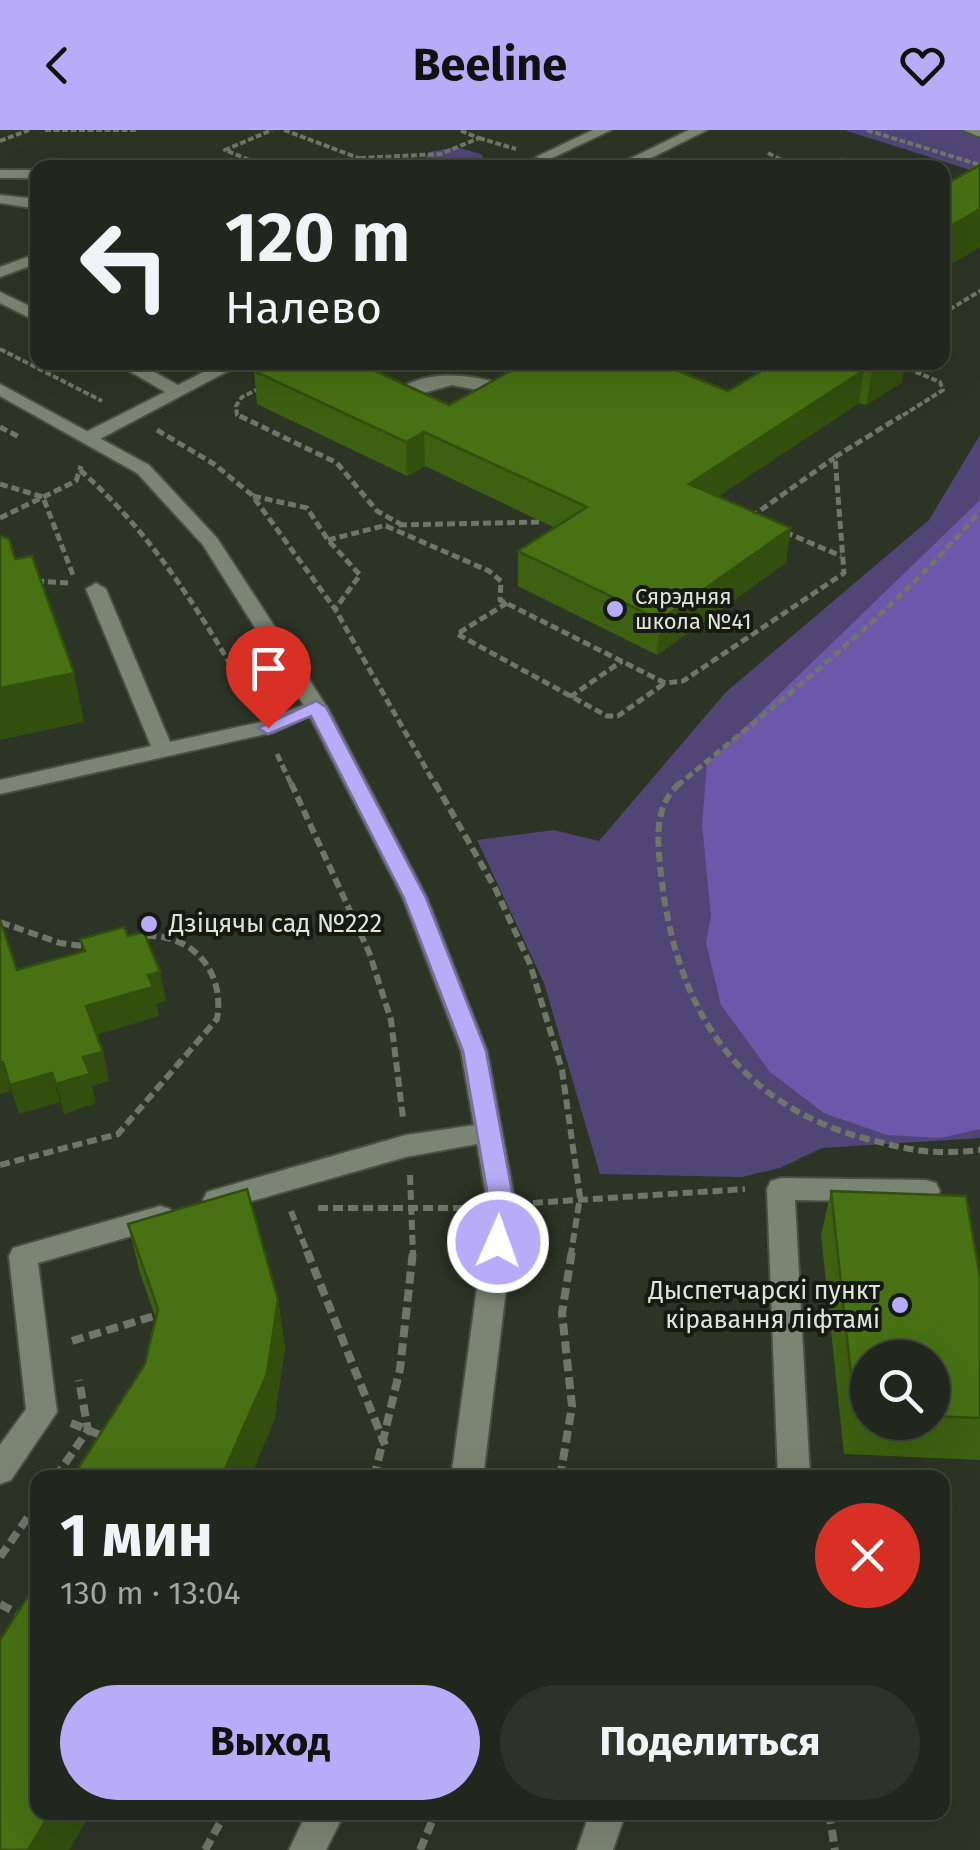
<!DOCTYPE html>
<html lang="ru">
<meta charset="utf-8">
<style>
body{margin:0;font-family:"Fira Sans",sans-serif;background:#2d3329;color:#f1f3f6;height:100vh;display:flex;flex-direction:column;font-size:38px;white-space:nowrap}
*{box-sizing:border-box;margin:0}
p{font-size:32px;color:#a2a5a3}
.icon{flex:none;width:55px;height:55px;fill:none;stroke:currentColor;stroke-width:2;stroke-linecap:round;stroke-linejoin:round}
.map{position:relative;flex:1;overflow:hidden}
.panel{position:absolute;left:30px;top:1340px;width:920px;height:350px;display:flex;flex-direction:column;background:#21271c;border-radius:20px;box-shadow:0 10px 40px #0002,0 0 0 2px #3e443b}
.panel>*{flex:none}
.guide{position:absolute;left:30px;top:30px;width:920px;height:210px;border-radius:20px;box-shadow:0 10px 40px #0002,0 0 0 2px #3e443b;background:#21271c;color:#f1f3f6;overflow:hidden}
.tools{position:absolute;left:850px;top:1210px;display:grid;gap:20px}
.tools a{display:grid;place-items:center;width:100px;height:100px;border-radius:50%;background:#21271c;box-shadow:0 10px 40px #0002,0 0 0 2px #3e443b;font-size:50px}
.pin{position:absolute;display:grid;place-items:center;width:85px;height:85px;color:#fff;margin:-102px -42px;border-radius:50% 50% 50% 0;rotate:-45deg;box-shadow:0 0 10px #0007}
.pin .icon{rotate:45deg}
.me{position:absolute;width:110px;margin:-55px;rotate:2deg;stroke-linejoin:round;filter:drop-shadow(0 0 8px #0008)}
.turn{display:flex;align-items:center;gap:35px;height:210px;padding:0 30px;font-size:45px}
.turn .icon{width:130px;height:130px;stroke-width:2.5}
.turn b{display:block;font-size:70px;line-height:85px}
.round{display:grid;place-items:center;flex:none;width:105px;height:105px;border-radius:52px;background:#2d3329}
.overview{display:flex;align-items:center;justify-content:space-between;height:170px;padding:0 30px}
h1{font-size:60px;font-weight:700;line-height:75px}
.cta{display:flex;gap:20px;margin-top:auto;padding:20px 30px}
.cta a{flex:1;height:115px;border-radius:60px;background:#b8abf7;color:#111;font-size:40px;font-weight:700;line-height:115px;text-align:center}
.cta a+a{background:#2d3329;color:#f1f3f6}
header{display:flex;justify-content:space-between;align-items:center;height:130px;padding:0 30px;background:#b8abf7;color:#111;font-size:45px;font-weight:700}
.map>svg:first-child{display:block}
.green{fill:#4f4676}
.forest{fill:#6b58ab}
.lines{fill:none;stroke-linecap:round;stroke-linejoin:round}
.service-casing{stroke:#495043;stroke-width:4}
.tertiary-casing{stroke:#495043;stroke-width:4}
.path-far3{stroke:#6f7669;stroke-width:4;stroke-dasharray:6 2.5;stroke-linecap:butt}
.path-far2{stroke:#6f7669;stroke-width:5;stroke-dasharray:8 4;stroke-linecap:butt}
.path-far1{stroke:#6f7669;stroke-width:6;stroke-dasharray:10 5;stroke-linecap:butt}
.path{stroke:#6f7669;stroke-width:8;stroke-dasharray:12 6;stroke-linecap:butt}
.service{fill:#7b8573;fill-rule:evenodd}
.tertiary{fill:#7b8573;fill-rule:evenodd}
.wall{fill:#3d6110;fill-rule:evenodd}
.shaded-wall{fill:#324f0d}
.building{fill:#477113;stroke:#324f0d;stroke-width:2.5}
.route{fill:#b8abf7;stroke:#786fa1;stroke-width:2.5}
.poi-dot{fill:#b8abf7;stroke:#161a13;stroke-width:4}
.labels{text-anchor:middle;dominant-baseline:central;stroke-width:8;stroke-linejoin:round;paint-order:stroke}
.far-poi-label{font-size:22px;fill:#dfe5db;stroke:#161a13;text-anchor:start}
.poi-label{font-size:25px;fill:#dfe5db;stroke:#161a13;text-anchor:start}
</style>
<header><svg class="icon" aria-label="back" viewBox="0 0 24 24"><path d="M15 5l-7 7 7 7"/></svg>Beeline<svg class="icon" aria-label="heart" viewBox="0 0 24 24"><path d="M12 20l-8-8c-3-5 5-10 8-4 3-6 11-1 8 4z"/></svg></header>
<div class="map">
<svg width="980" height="1720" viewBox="0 0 980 1720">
<rect width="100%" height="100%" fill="#2c3425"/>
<g class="green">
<path d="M844,0H980V43Z"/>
<path d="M456,17L481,24L486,32L481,38L422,34L429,22Z"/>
<path d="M980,305V1008L822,1018L780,1038L742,1047L600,1044L544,853L477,710L554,700L599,711L726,562L929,390Z"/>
</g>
<path class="forest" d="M980,370V999L940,1008L887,1005L824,983L770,942L721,875L706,813L711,786L702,695L707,634Z"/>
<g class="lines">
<defs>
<g id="service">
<path d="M593,0H611L548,30L536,27Z"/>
<path d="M689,0H707L631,38H611Z"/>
<path d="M963,0H980V7Z"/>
<rect x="0" y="40" width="38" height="8"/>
<path d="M0,65L38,69V79L0,73Z"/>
<path d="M38,123V133L0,147V137Z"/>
<path d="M0,162L38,180V192L0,173Z"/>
<path d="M114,232H136L178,255L223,232H245L96,311H84V303L165,262Z"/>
<path d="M494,232H517L538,245L503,265L452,255L401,269L392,264C421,239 468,243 502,254L517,245Z"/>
<path d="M96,453L106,459L170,612L261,592L316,570L327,577L275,602L0,664V650L151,616L86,459Z"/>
<path d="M489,993L499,996L502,1003L499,1010L406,1027L217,1081L207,1078L203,1070L207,1062L217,1059L406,1005Z"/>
<path d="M781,1048L926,1050L936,1053L940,1061L936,1069L926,1072L795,1070L810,1348H778L767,1059L771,1051Z"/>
<path d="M160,1076L170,1079L174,1087L170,1095L38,1133L57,1282L11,1350L0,1354V1315L26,1279L9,1126L13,1118Z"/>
<path d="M590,1682H626L613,1720H577Z"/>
</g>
<g id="tertiary">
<path d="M0,254L149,335L217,408L327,577L427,768L487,921L516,1077L483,1348H451L488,1077L461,921L403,768L305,577L203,415L137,343L0,266Z"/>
<path d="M307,1682H345L326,1720H289Z"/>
</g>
</defs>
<use href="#service" class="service-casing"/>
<use href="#tertiary" class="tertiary-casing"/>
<g class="path-far3">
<path d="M45,0H137"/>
<path d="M284,0L385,38"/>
<path d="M867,0L980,35"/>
<path d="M479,8L516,19"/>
<path d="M0,11L29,0"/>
<path d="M768,23L797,38"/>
<path d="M360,28L441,24L479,8L459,0"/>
<path d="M257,33L225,20L272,0"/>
<path d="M827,38L842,29"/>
<path d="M942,184L980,161"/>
<path d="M0,219L102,271"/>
<path d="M734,232L764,245"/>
<path d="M892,232L940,252L943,260L897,289"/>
<path d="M245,289L237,285L236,276L242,267L262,257"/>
</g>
<g class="path-far2">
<path d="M240,286L337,333L377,381L402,395"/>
<path d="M0,297L21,308"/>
<path d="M157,300L214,334L252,365L335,479L436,656"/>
<path d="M80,340C155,406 203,487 253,573"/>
<path d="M0,354L43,367L73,445"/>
<path d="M253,366L307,378L328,410L360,445L335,479"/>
<path d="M751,387L834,328"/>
<path d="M0,388L76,351L81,336"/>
<path d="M399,395L543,392"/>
<path d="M386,396L489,441L501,451L500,470L665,553L683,551L844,443L835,327L901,286"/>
<path d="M785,402L841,426"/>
<path d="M328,410L387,395"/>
<path d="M36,451L69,453"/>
<path d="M507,473L457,504L607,586H618L665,553"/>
<path d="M570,567L622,531"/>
<path d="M277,624L292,656"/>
<path d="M677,656C782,569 892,485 980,381"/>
</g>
<g class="path-far1">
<path d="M291,653L369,822L391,890L403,988"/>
<path d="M435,653L495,758L530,834L562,940L580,1067L571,1124"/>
<path d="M680,653C652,677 658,713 661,745C676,877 735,974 867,1009C915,1021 930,1025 980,1020"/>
<path d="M0,792L60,813L91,817"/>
<path d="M0,1035L118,1004L217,889C226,838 187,799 137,807"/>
<path d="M410,1045L413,1124"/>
<path d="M533,1073L745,1059"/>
<path d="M318,1078H466"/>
<path d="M291,1081L308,1124"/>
</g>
<g class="path">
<path d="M307,1121L385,1315"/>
<path d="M72,1211L154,1186"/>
<path d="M71,1293L105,1307"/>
<path d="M55,1348L88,1300L79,1250"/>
<path d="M374,1348L400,1239L413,1121"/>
<path d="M560,1348L572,1276L562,1183L572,1121"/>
<path d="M0,1427L38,1373"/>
<path d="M0,1474L38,1495"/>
<path d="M829,1682L835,1720"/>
<path d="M205,1720L226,1682"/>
<path d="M420,1720L436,1682"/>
</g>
<use href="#service" class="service"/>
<use href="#tertiary" class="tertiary"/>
</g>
<g class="wall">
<path d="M776,232H905L902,252L866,275L859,273L718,366L786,433L657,525L518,456V421L555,398L425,336L407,346L257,274L254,241L449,275L728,261Z"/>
<path d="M831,1061L980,1148V1330L844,1324L821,1105ZM868,1228H932V1292H868Z"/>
<path d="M128,1094L278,1170L285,1218L274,1291L145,1234L156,1189L140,1143Z"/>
</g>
<g class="shaded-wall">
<path d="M980,79V117L942,140V101Z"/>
<path d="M886,232H905L902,252L866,275L872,242Z"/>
<path d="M864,240L859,273L686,388L689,354Z"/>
<path d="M424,302L425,336L407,346L406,312Z"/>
<path d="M791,398L786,433L657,525L660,490Z"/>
<path d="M74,543L84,592L0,610V558Z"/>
<path d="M160,842L166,871L156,874L159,886L93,906L86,876L148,845Z"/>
<path d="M103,922L109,951L92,956L96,973L64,984L56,954L83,927Z"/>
<path d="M0,932H3L11,961L0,964Z"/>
<path d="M52,943L60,972L19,984L10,955Z"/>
<path d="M278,1170L285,1218L274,1291L250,1348H221Z"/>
<path d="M51,1682H92L69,1720H28Z"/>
</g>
<g class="building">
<path d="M980,35V79L942,101V56Z"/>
<path d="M271,232H356L449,275L527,232H656L728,261L776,232H886L872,242L864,240L689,354L791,398L660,490L518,421L587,377L424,302L406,312L254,241Z"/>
<path d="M0,406L9,409L15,429L32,426L74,543L0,558Z"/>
<path d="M0,790L17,840L85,821L80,809L124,797L128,806L144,802L160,842L148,845L153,857L86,876L103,922L83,927L90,944L56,954L52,943L10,955L3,932H0Z"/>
<path d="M247,1059L278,1170L267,1244L221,1348H72L145,1234L158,1179L128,1094Z"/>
<path d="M831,1061L966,1066L980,1148V1288L932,1286V1228H868V1283L855,1282Z"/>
<path d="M38,1451V1682H51L28,1720H0V1510Z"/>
</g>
<path class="route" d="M316,571L326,577L426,768L486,921L515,1078L507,1119L498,1122L489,1119L485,1112L490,1078L463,921L404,768L311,586L268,604L258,598Z"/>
<g class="poi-dot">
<circle cx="615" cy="479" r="10"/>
<circle cx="149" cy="794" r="10"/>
<circle cx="900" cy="1175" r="10"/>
</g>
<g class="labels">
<g class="far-poi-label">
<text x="635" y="466">Сярэдняя<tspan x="635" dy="25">школа №41</tspan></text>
</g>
<g class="poi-label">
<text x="169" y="794">Дзіцячы сад №222</text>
<text x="880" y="1161" text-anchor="end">Дыспетчарскі пункт<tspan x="880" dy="29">кіравання ліфтамі</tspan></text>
</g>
</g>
</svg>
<div class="tools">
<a><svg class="icon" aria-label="search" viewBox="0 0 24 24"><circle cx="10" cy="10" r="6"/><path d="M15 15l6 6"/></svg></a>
</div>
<div class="pin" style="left:268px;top:598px;background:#d93025"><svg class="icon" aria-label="arrive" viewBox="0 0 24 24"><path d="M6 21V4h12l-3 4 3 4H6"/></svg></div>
<svg class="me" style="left:498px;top:1112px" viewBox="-20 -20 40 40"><circle r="17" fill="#b8abf7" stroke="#fff" stroke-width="3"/><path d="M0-11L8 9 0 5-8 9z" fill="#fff"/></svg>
<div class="guide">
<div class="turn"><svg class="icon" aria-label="left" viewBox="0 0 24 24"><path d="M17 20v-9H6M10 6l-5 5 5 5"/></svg><div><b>120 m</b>Налево</div></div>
</div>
<section class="panel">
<div class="overview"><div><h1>1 мин</h1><p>130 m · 13:04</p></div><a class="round" style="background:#d93025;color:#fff"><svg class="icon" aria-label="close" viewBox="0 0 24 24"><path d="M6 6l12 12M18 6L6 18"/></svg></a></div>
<div class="cta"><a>Выход</a><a>Поделиться</a></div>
</section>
</div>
